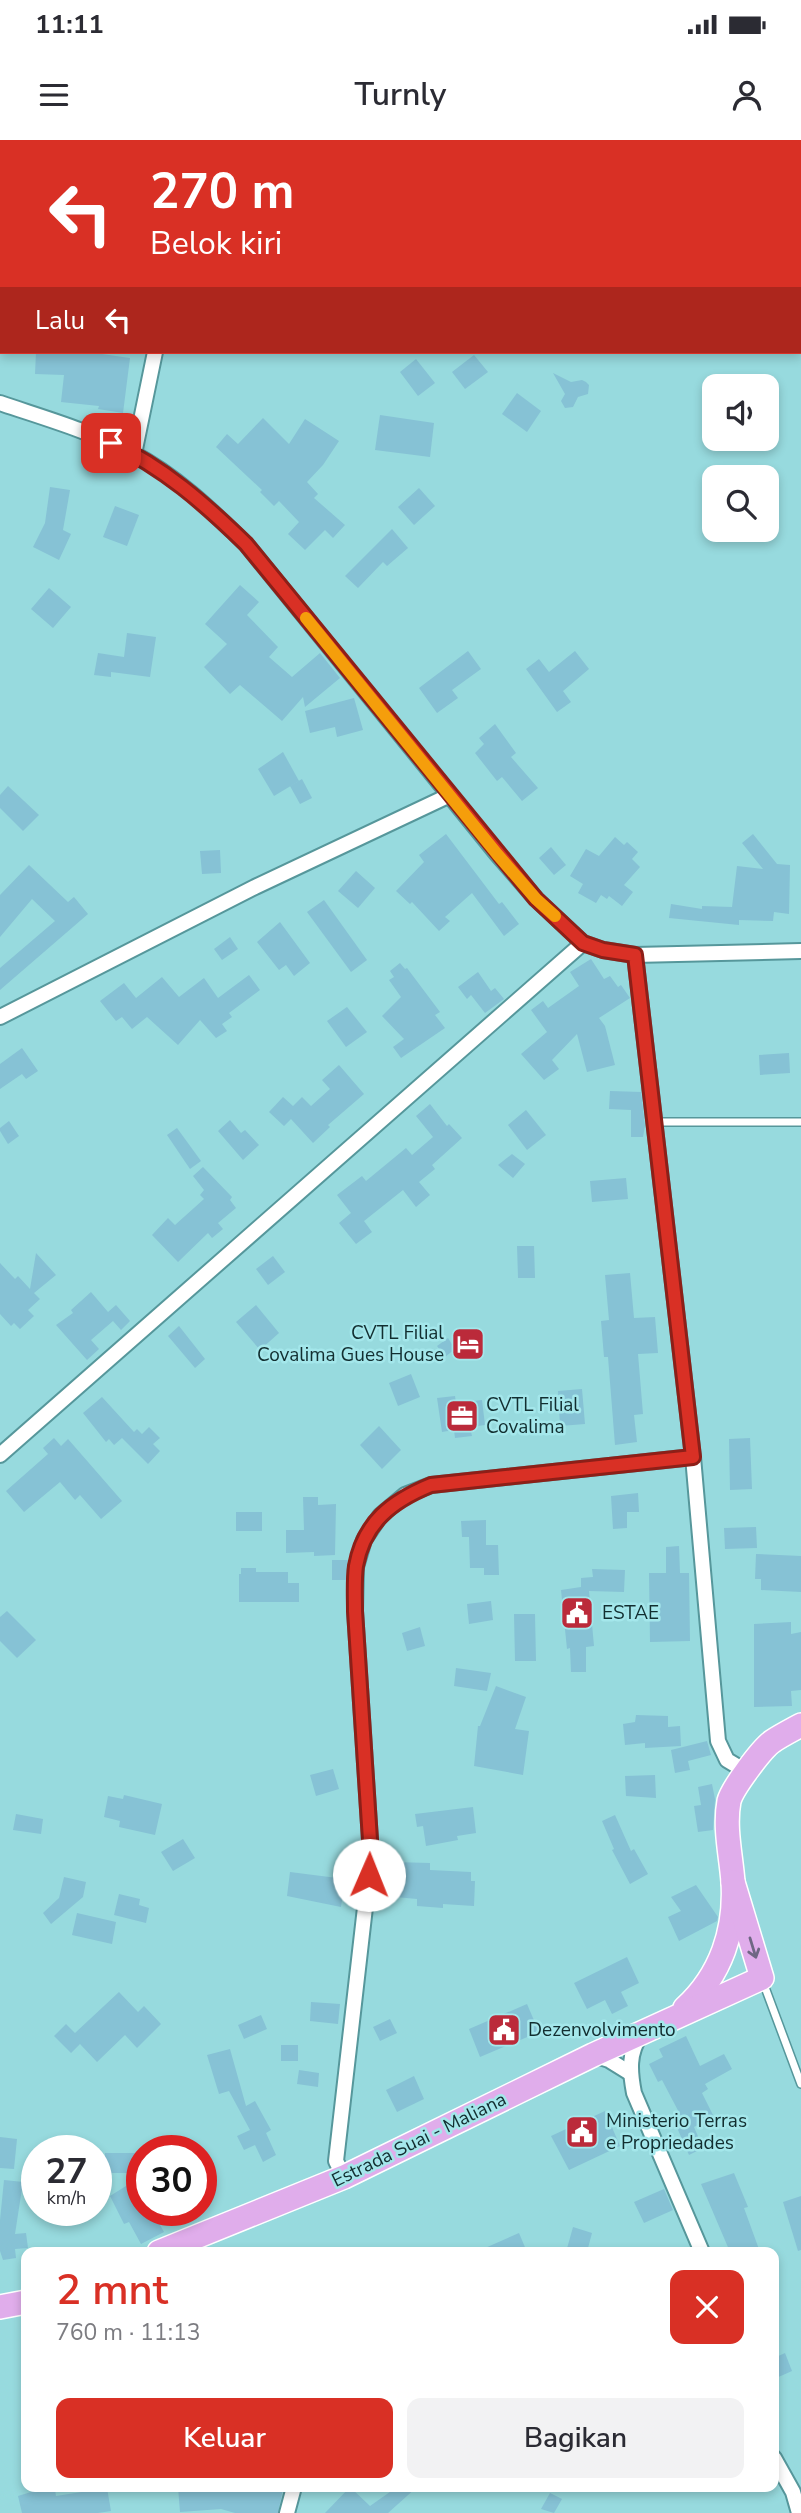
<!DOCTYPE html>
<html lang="id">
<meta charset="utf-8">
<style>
body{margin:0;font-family:"Nunito Sans",sans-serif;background:#f2f2f3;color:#2b2b33;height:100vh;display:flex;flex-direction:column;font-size:26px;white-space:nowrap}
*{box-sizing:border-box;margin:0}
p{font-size:23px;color:#7c7c81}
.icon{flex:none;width:38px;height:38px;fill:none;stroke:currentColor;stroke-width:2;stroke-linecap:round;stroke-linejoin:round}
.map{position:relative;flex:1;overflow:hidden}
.drawer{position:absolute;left:21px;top:2107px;width:758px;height:245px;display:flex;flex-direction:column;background:#fff;border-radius:14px;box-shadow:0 4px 10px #0003}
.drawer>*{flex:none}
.hud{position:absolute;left:0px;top:0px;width:802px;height:214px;box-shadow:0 4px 10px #0003;background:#d93025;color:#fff;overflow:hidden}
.fabs{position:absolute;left:702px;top:234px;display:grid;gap:14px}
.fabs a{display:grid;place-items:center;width:77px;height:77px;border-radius:14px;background:#fff;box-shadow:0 4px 10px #0003;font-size:35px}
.speed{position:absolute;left:21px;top:1995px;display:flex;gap:14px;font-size:35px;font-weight:700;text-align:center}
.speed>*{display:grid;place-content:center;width:91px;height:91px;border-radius:50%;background:#fff;box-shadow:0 4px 10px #0003;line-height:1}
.speed small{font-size:18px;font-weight:400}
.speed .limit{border:10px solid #d22;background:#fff;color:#111}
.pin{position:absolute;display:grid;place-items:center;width:60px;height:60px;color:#fff;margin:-30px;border-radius:14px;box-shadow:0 4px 10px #0006}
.me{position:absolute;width:77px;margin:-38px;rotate:1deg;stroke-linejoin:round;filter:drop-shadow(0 0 5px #0008)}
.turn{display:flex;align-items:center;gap:24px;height:147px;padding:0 35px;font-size:32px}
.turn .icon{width:91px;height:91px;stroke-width:2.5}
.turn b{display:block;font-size:49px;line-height:60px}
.then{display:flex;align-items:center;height:66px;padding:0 35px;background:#0003;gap:14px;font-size:26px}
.round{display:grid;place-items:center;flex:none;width:74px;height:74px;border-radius:14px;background:#f2f2f3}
.head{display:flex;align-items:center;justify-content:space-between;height:119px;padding:0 35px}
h1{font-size:42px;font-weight:600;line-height:52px;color:#d93025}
.button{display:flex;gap:14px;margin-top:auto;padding:14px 35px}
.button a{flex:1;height:80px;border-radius:14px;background:#d93025;color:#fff;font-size:28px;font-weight:600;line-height:80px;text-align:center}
.button a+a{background:#f2f2f3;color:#2b2b33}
.status{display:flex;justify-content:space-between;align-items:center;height:49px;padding:0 35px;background:#fff;direction:ltr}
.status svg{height:19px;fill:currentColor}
header{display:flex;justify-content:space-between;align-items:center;height:91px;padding:0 35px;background:#fff;font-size:32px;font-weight:600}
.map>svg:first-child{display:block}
.building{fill:#86c2d5}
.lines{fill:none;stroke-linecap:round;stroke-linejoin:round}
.lane-casing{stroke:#56979b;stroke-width:10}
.street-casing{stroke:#56979b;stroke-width:18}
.primary-casing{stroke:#fff;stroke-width:26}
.lane{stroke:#fff;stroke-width:7}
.street{stroke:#fff;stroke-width:14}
.primary{stroke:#e0adeb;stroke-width:23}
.oneway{stroke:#6f6784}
.route-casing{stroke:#8d1f18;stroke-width:18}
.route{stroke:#d93025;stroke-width:12}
.slow{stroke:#f59e0b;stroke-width:12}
.labels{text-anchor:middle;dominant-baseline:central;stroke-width:5;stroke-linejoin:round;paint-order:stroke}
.poi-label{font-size:19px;fill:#122e30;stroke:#a4e7eb;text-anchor:start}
.street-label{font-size:19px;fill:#122e30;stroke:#a4e7eb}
</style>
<div class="status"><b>11:11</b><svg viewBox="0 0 49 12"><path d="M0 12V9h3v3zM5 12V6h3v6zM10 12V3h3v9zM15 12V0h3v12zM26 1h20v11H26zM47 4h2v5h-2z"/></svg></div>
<header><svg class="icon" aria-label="menu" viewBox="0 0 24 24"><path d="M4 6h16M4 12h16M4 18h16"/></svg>Turnly<svg class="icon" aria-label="person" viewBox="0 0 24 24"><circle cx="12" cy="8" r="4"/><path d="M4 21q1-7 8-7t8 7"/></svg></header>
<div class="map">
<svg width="801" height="2373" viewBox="0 0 801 2373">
<rect width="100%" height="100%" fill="#97dade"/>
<g class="building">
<path d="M36,212H88L130,218L123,273L98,269L99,266L61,262L64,235L35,234Z"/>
<path d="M474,215L488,232L465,249L452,232Z"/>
<path d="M416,219L435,243L418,256L400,232Z"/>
<path d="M553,233L571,242L582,240L586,242L589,245L588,254L578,257L573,267L565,268L561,261L565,254Z"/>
<path d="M517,253L541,271L527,292L502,274Z"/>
<path d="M380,275L434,283L430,317L375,310Z"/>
<path d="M263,278L289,304L305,279L339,301L323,325L307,342L318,354L314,358L345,385L333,398L325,390L305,410L288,394L299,382L279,361L274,366L260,352L262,350L216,307L227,294L238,304Z"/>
<path d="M50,347L70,350L63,390L71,394L59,420L33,407L45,383Z"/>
<path d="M419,348L435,366L414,385L398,367Z"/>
<path d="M115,366L139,375L127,406L103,397Z"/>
<path d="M392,389L408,408L387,426L383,422L358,448L345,436Z"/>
<path d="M240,445L259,462L247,475L278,507L269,517L292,537L320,513L340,538L305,567L303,557L282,581L240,545L230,554L204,527L227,504L205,484Z"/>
<path d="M49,448L71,467L53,488L31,469Z"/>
<path d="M127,493L156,497L150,537L111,532V537L94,535L98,513L124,517Z"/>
<path d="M468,511L481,529L452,550L458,558L437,573L419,548Z"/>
<path d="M575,511L589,529L563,551L571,562L557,572L526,529L539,519L549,532Z"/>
<path d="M354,558L363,590L337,597L335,587L310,593L305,571Z"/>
<path d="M495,584L516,613L511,617L538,648L522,661L502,637L497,641L475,613L484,604L479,598Z"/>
<path d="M283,612L299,641L274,656L258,629Z"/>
<path d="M302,639L312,658L300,664L290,646Z"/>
<path d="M8,646L39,675L23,691L0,668V655Z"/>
<path d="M446,694L499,764L502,762L519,784L504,796L472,753L445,777L450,781L439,791L412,762L410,764L396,751L424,722L419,715Z"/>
<path d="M753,694L777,724L790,725L789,774L774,772L773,781L739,780V785L669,778L671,764L702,769V766L732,767L737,726L763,729L742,703Z"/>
<path d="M615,697L624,705L627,702L638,712L632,719L640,727L624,745L633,752L622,766L609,756L607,759L601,755L596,763L578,753L583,744L570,736L586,709L599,716Z"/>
<path d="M551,707L566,725L554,735L539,718Z"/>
<path d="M220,710L221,733L202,734L200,711Z"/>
<path d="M29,725L68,762L74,757L88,774L0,850V828L55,781L32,759L0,797V755Z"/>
<path d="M356,731L375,748L358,768L338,751Z"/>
<path d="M324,760L367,820L351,832L307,772Z"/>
<path d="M280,782L310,823L294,836L286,825L279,830L257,802Z"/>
<path d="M230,797L238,809L222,820L214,809Z"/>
<path d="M591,819L604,839L610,836L618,847L621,845L630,858L599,878L605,886L615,925L587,932L577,894L552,920L559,929L544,940L521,914L547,892L531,870L543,861L548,868L579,846L570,832Z"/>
<path d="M400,823L405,829L407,828L440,872L435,875L445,888L401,918L393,907L404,899L382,876L401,857L389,840L394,837L390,831Z"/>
<path d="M478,832L491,851L495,848L504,859L485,873L471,855L467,859L458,847Z"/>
<path d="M249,835L260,850L229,873L232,877L222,884L227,891L216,898L200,880L178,905L147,877L132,889L122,877L116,881L100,861L124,843L136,858L162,837L179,857L204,838L218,858Z"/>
<path d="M347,867L367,892L346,907L327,881Z"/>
<path d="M22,908L38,931L26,939L22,934L0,949V924Z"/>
<path d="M789,913L790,933L760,935L759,915Z"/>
<path d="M339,925L364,954L328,985L330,987L313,1003L291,979L284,986L269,972L283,957L293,966L302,957L311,966L330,949L322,940Z"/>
<path d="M610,951L641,952L645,986L643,997H631V970L609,969Z"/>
<path d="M430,964L447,986L449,984L462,998L432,1025L435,1029L419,1042L430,1055L416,1067L403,1050L364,1081L372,1092L356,1104L339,1083L351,1073L337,1055L362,1036L366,1041L406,1008L412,1015L433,997L416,976Z"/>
<path d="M526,970L546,995L527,1010L508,985Z"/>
<path d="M230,980L241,993L245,990L259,1005L243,1020L218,991Z"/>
<path d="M9,981L19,996L8,1004L0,991V988Z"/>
<path d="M177,988L201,1021L190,1029L167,995Z"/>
<path d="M512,1014L525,1024L513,1038L498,1025Z"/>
<path d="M203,1027L232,1057L230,1060L236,1068L218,1083L223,1089L212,1098L208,1093L178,1122L152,1095L168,1078L175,1085L204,1059L200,1055L204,1050L193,1036Z"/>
<path d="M626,1038L628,1059L592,1062L590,1041Z"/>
<path d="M517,1106H534L535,1138H518Z"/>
<path d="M36,1113L56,1135L34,1153L40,1159L28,1170L34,1176L20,1189L14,1183L11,1186L0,1174V1123L15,1139L18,1136L30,1149Z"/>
<path d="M273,1116L285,1132L268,1145L256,1129Z"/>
<path d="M630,1133L634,1178L655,1177L658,1213L638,1214L643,1274L634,1275L637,1302L615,1305L608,1217H604L601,1181L609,1180L605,1135Z"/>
<path d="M91,1152L108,1172L116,1165L130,1181L121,1190L113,1181L91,1200L99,1209L87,1220L56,1185L73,1173L71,1170Z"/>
<path d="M256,1165L279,1193L260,1210L236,1182Z"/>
<path d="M179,1186L205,1219L195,1228L168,1196Z"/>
<path d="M448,1198L455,1209L445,1217L437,1206Z"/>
<path d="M411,1234L420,1257L398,1266L389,1243Z"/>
<path d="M582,1249L585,1284L560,1286L558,1251Z"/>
<path d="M455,1256L456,1263L482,1260L485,1285L470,1287L472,1296L455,1298L454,1290L442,1292L437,1258Z"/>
<path d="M102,1257L134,1292L137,1289L142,1294L149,1287L160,1298L153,1304L160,1311L148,1324L122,1298L114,1305L109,1299L106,1302L83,1273Z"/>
<path d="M379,1286L401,1310L382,1329L360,1305Z"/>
<path d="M54,1298L61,1306L68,1299L122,1361L101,1379L80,1355L75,1360L60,1342L24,1372L6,1351L48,1314L43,1308Z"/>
<path d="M750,1298L752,1349L730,1350L729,1299Z"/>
<path d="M638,1353L639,1372H627V1388L613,1389L611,1356Z"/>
<path d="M303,1357H318V1365L336,1364L335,1415L314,1416V1412L286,1413V1390H304Z"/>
<rect x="236" y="1372" width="26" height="19"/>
<path d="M486,1380V1405H498L499,1435H484V1428H470L469,1397H462L461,1381Z"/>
<path d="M756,1387L757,1408L725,1409L724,1388Z"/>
<path d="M679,1406L680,1433H689L690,1501L650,1502L649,1433H666V1407Z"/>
<path d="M756,1414L801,1416V1452L761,1450V1439H755Z"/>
<path d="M332,1420H348L346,1440H332Z"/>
<path d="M241,1428H256V1432H288V1443H299V1462H239V1434H241Z"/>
<path d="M592,1429L625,1430L624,1452L589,1451L594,1506L586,1507V1532H571L570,1508L567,1509L561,1450L581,1447V1438L593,1437Z"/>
<path d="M491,1461L493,1480L469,1484L467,1464Z"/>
<path d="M7,1471L36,1500L17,1518L0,1501V1477Z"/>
<path d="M514,1474H535L536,1521H515Z"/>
<path d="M791,1482V1494L801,1492V1550L791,1551L792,1566L754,1567V1484Z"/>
<path d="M420,1487L425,1506L407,1511L402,1493Z"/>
<path d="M456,1528L491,1533L487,1551L454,1546Z"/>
<path d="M496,1546L526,1557L515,1589L529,1591L523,1635L474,1626L478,1586H480Z"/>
<path d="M636,1575L668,1576V1587L680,1586L681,1606L645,1608V1603L625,1605L623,1584L635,1582Z"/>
<path d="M707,1601L711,1615L688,1621L690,1630L675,1633L671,1610Z"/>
<path d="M333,1629L339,1649L316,1656L310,1635Z"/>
<path d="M655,1635L656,1658L626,1656L625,1636Z"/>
<path d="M712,1644L715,1659L713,1690L698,1692L694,1666L701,1665L698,1647Z"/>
<path d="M124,1655L162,1664L155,1695L119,1687L120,1681L104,1677L108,1656L123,1659Z"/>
<path d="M473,1667L476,1693L457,1696L458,1700L426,1706L423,1686L417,1687L415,1674Z"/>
<path d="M16,1674L43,1679L41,1694L13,1690Z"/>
<path d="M615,1675L631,1711L634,1709L648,1734L630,1744L612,1710L614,1709L602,1681Z"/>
<path d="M183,1699L195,1718L173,1731L161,1712Z"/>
<path d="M393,1722L430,1723V1730L471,1732V1741H475L474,1766L443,1764V1768L417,1766V1759L385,1756L387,1735H392Z"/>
<path d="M290,1732L345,1739L341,1767L287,1756Z"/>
<path d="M64,1737L86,1742L83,1757L51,1784L43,1773L59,1758Z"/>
<path d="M696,1745L718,1777L717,1781L679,1801L668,1777L681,1771L671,1757Z"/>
<path d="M119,1754L140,1759L139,1765L149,1768L146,1783L114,1775Z"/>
<path d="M77,1773L116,1782L112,1804L72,1795Z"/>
<path d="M627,1817L639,1843L621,1852L628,1866L612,1874L605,1860L587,1869L574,1843Z"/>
<path d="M119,1852L138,1872L144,1866L161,1884L137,1908L125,1895L97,1922L80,1904L71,1913L54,1896L66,1884L75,1893Z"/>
<path d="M311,1862L340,1864L338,1884L310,1881Z"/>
<path d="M527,1864L539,1892L480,1917L469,1889Z"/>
<path d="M261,1875L267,1889L244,1899L238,1885Z"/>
<path d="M390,1879L397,1893L380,1901L373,1887Z"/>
<path d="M686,1896L700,1926L724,1914L732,1929L705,1944L708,1949L702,1953L714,1977L694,1987L703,2008L689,2015L675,1983L683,1980L662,1940L658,1942L649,1924L663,1917L659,1909Z"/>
<rect x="281" y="1905" width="17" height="16"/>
<path d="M230,1909L246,1966L255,1961L271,1990L266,1993L276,2015L263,2022L255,2005L244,2010L237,1996L250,1990L229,1951L219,1954L207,1915Z"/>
<path d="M299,1930L319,1933L318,1947L297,1944Z"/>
<path d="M414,1936L424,1959L397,1972L386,1950Z"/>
<path d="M605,1971L620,2006L569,2030L551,1996Z"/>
<path d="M0,1997L17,1999L14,2029L0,2028Z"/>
<rect x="105" y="2013" width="35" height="20"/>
<path d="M734,2033L748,2067L744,2068L760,2112H730L701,2044Z"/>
<path d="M4,2040L23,2042L15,2094L26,2093L28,2108L15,2109L16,2118L3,2120L0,2111V2080Z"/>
<path d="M134,2041L142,2056V2070H188L160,2085L164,2092L141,2104L129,2082L124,2084L110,2056Z"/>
<path d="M664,2049L673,2070L644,2083L634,2062Z"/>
<path d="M801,2056V2110L798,2111L783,2062Z"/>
<path d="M573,2087L592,2093L588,2108L579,2112H566Z"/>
<path d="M519,2093L527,2112H476Z"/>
<path d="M785,2213L792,2231L774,2239V2218Z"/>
<path d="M178,2347H247L264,2352L265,2347L283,2349L278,2373H235L221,2369L180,2372Z"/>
<path d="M350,2347L370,2366L397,2347H417L388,2373H325Z"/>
<path d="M107,2348L111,2371L98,2373H22L18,2356L41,2349L42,2352L55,2349L56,2356Z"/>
<path d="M550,2353L562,2359L554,2373L541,2369Z"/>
</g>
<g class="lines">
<defs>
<g id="lane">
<path d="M655,982H801"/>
<path d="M763,1842L801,1944"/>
</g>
<g id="street">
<path d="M493,0L497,2"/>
<path d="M171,2V0"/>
<path d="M800,38H801"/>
<path d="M0,263C44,278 90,291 132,313C175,335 211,370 246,404L497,714L536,759L583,803L603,810L635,815L801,811"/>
<path d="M134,314L155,212"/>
<path d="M635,815L693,1317L718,1601L727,1620L747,1632"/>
<path d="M0,877L255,747L450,655"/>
<path d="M0,1315L583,803"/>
<path d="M641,1895C628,1913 630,1932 634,1953L702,2112"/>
<path d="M593,1915L609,1920L630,1933"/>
<path d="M344,2037L336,2021L371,1715L355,1471L356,1427L364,1400L380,1376L405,1355L431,1345L693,1317"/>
<path d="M774,2318L793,2352L799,2373"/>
<path d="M287,2373L294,2347"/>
</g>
<g id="primary">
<path d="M685,1868C721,1835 736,1790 733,1742C731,1715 724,1688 729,1661C732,1649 762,1608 773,1601C782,1595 792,1590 801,1585"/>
<path d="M159,2112L344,2037L593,1915L762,1838L733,1742"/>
<path d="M0,2167L26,2162"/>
</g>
</defs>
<use href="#lane" class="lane-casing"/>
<use href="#street" class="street-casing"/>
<use href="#primary" class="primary-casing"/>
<use href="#lane" class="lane"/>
<use href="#street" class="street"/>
<use href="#primary" class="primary"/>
</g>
<defs><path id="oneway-shaft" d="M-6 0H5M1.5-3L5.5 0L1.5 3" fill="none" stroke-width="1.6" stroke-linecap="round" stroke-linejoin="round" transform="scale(1.75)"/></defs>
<use class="oneway" href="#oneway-shaft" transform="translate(753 1808) rotate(73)"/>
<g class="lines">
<defs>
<path id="route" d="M111,303C163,327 205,364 246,404L536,759L583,803L603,810L635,815L693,1317L431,1345C392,1361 364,1382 356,1426C354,1440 355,1456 355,1471L371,1715L369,1735"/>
</defs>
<use href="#route" class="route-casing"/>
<use href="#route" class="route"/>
<path class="slow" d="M306,478L497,714L536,759L555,776"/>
</g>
<defs>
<symbol id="hotel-square" viewBox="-11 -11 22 22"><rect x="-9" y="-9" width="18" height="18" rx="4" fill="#bb2a3a" stroke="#a4e7eb"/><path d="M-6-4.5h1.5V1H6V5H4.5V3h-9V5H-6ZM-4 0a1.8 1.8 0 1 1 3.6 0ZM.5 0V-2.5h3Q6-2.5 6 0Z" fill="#fff"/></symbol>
<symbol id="office-square" viewBox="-11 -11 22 22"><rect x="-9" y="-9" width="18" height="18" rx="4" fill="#bb2a3a" stroke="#a4e7eb"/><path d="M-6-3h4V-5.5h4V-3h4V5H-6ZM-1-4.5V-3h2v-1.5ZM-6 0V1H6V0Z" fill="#fff"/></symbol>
<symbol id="civic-square" viewBox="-11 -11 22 22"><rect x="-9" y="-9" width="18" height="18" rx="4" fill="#bb2a3a" stroke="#a4e7eb"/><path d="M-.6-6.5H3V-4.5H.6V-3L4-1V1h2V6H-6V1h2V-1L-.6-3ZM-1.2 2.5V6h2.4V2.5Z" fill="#fff"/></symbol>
</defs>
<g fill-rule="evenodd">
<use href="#hotel-square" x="449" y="1185" width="38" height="38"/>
<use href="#office-square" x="443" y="1257" width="38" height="38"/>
<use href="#civic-square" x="558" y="1454" width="38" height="38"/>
<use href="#civic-square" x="485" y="1871" width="38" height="38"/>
<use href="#civic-square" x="563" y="1973" width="38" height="38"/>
</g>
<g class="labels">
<g class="poi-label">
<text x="444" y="1193" text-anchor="end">CVTL Filial<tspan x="444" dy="22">Covalima Gues House</tspan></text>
<text x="486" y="1265">CVTL Filial<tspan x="486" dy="22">Covalima</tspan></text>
<text x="602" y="1473">ESTAE</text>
<text x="528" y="1890">Dezenvolvimento</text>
<text x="606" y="1981">Ministerio Terras<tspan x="606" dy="22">e Propriedades</tspan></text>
</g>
<g class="street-label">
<text transform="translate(419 2000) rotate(-26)">Estrada Suai - Maliana</text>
</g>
</g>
</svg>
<div class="fabs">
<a><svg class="icon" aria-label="sound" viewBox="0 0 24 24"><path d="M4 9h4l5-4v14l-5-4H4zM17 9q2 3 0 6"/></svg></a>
<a><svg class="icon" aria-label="search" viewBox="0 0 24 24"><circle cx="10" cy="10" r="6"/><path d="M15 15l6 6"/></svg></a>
</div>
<div class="speed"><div>27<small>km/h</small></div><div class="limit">30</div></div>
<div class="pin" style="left:111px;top:303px;background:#d93025"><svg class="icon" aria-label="arrive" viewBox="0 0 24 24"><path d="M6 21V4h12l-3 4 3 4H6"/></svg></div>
<svg class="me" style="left:369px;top:1735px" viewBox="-20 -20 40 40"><circle r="19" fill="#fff"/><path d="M0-13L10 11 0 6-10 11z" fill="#d93025"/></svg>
<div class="hud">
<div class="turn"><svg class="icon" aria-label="left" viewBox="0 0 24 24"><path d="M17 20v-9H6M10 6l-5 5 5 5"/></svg><div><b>270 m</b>Belok kiri</div></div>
<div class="then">Lalu<svg class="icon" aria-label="left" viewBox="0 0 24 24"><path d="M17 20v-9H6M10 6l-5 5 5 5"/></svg></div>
</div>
<section class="drawer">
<div class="head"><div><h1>2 mnt</h1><p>760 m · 11:13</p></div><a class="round" style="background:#d93025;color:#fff"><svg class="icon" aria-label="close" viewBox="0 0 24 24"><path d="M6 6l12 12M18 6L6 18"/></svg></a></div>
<div class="button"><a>Keluar</a><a>Bagikan</a></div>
</section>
</div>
